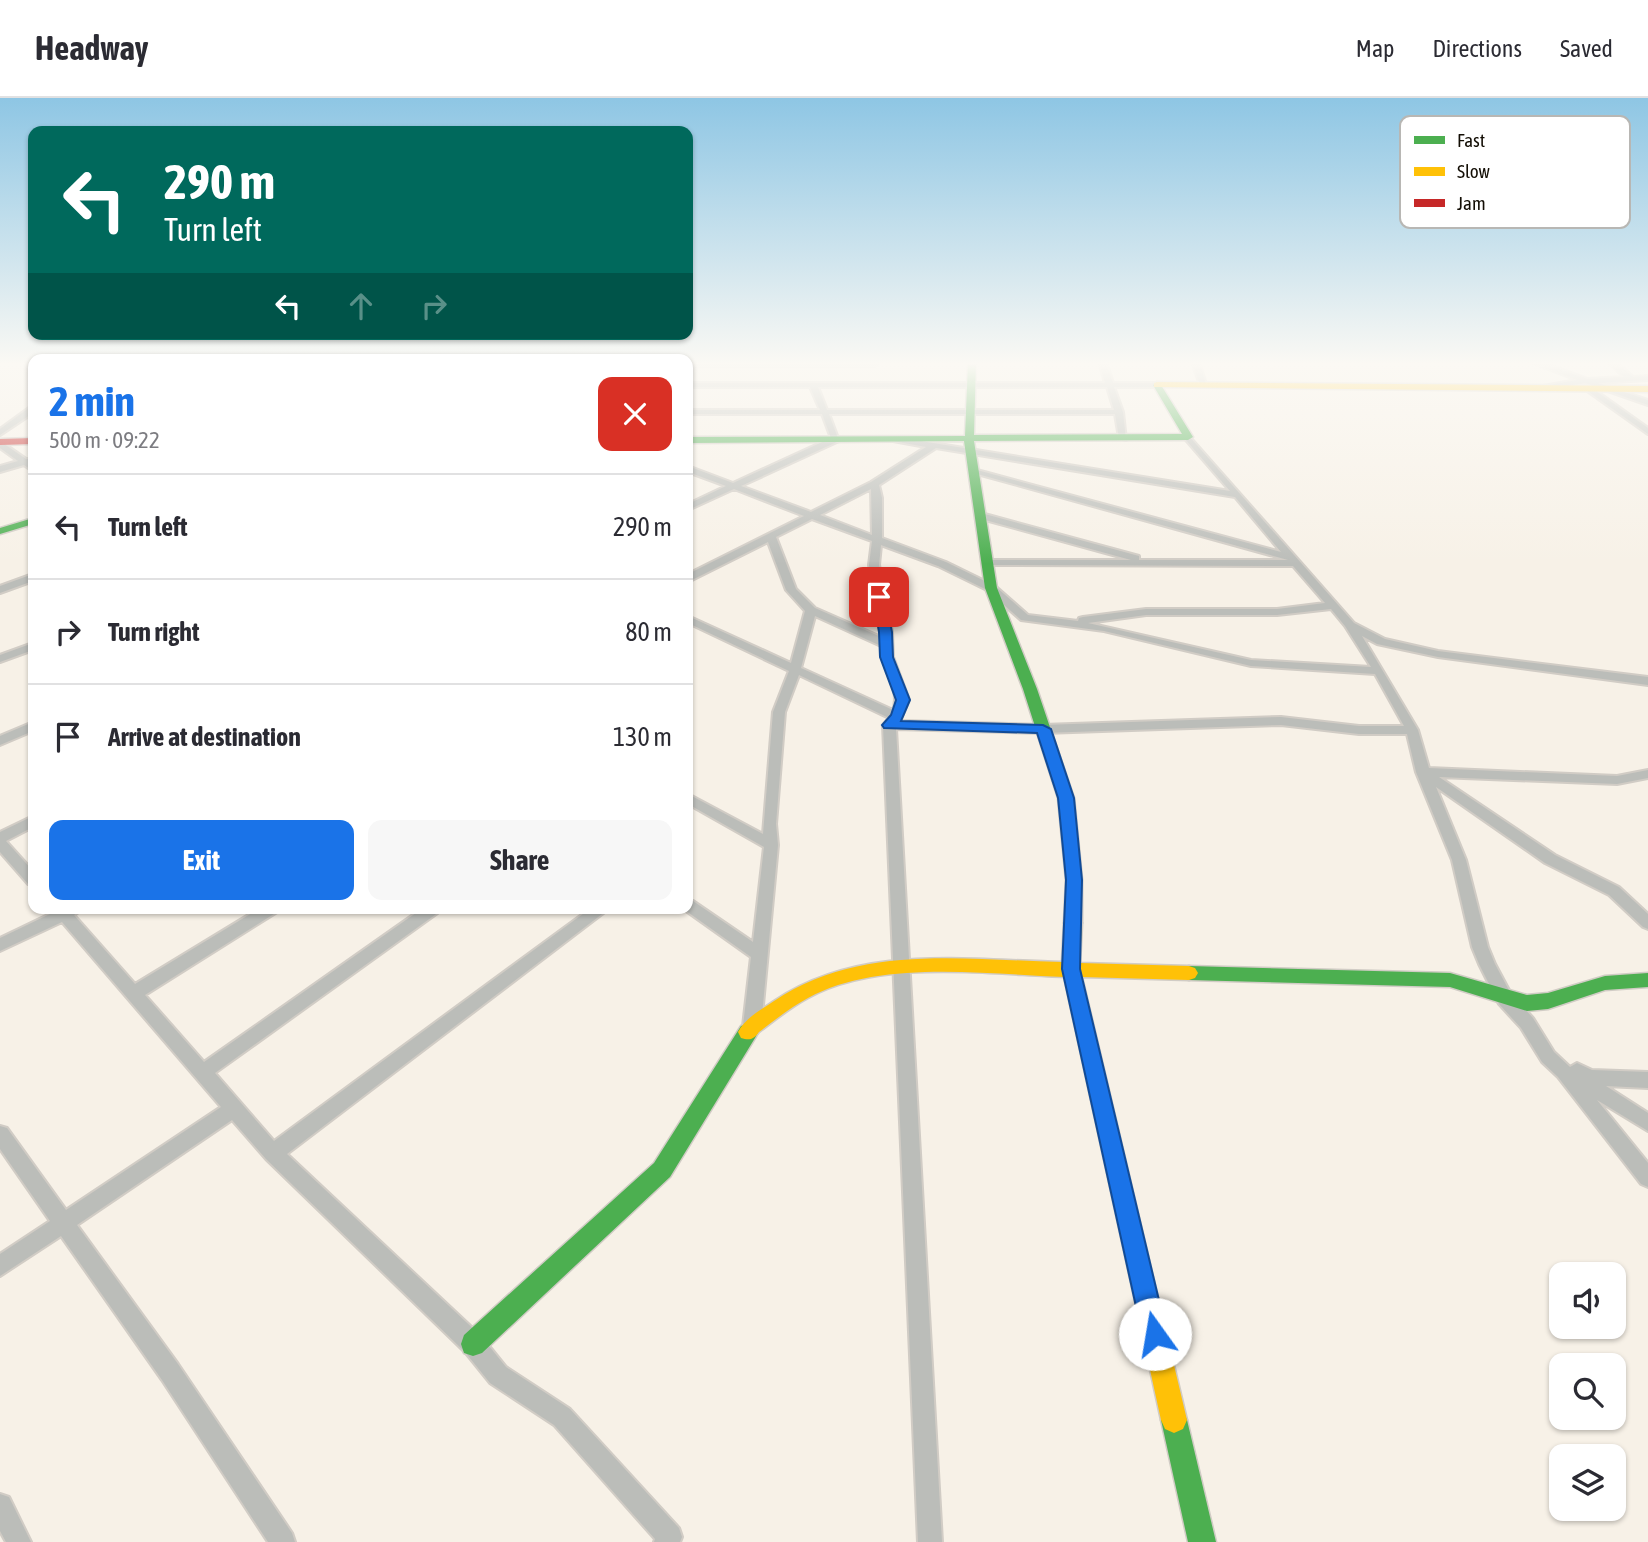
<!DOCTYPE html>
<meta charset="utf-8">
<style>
body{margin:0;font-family:"Asap Condensed",sans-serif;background:#f7f7f7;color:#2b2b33;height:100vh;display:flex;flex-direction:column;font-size:26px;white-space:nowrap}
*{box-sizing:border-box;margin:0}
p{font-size:23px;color:#7c7c81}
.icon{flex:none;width:38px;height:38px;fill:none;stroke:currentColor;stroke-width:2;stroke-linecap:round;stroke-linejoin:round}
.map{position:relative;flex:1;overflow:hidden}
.sheet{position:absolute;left:28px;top:256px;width:665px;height:560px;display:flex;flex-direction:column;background:#fff;border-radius:14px;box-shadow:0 2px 5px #0004}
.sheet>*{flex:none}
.hud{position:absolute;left:28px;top:28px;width:665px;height:214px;border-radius:14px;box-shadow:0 2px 5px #0004;background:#00695c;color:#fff;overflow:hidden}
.buttons{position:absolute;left:1549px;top:1164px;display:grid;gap:14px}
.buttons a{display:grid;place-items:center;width:77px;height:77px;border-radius:14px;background:#fff;box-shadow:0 2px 5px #0004;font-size:35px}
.pin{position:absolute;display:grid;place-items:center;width:60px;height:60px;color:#fff;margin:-30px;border-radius:14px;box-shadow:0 4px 10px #0006}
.me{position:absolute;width:77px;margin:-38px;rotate:347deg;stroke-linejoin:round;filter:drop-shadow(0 0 5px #0008)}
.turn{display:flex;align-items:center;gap:24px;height:147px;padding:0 21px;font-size:32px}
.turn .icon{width:91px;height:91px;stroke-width:2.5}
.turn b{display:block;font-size:49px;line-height:60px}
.lanes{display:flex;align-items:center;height:66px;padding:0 21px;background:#0003;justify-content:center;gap:35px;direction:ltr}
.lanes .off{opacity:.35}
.round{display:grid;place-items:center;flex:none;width:74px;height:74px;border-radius:14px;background:#f7f7f7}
.head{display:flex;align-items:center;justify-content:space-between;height:119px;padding:0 21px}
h1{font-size:42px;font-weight:700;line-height:52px;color:#1a73e8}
.button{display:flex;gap:14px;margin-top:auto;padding:14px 21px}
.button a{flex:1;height:80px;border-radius:14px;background:#1a73e8;color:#fff;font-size:28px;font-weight:700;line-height:80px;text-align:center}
.button a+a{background:#f7f7f7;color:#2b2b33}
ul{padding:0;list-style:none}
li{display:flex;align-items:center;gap:21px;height:105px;padding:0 21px;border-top:2px solid #e1e1e2}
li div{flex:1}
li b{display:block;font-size:26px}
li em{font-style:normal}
header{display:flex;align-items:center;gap:42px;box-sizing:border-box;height:98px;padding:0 35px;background:#fff;border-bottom:2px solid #e1e1e2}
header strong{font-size:33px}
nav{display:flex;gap:38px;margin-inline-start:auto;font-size:24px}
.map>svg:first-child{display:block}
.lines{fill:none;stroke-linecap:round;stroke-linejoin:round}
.street-casing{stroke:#d1ccc5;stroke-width:4}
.fast-casing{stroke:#d1ccc5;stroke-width:3}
.slow-casing{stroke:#d1ccc5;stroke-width:3}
.jam-casing{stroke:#d1ccc5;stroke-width:3}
.street{fill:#bbbdb9;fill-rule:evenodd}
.fast{fill:#4caf50;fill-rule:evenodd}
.slow{fill:#ffc107;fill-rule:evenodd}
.jam{fill:#c62828;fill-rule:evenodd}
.route{fill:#1a73e8;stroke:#114b97;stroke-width:2}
.key{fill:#fff;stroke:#b8b7b4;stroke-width:2}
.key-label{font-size:19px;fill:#130e05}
</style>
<header>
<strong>Headway</strong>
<nav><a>Map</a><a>Directions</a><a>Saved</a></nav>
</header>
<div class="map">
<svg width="1648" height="1444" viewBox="0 0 1648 1444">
<rect width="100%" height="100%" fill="#f7f1e7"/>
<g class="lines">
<defs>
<g id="street">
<path d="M688,264H876L878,266L874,268H688Z"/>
<path d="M1099,264H1106L1113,285H1157L1161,287L1157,289H1114L1123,314L1126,342L1119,340L1115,316H829L839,343L741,388L811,414L871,384L926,349L893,343L892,341L896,339L1230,393L1185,341V337H1188L1354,525L1385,541L1438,553L1648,579V587L1438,559L1377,546L1362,538L1418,632L1429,670L1617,678L1648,672V680L1617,686L1439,679L1555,757L1619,789L1648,816V831L1643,829L1609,797L1545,765L1436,689L1466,762L1488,849L1495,866L1511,896L1533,920L1554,954L1570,969L1577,965L1592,972L1648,974V990L1606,988L1648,1015V1033L1597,1002L1648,1065V1089L1641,1086L1558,979L1542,964L1521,930L1499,906L1479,866L1472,849L1452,762L1416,674L1407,636H1359L1281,627L1043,635L896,631L942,1444H918L883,627L889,620L799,577L785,614L776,726L778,747L761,928L758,933L752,935L746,933L743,928L751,859L682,810H688V802L693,803L753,844L764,749L688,706V696L763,736L773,614L789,573L688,525V518L791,565L805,513L786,492L768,444L692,482L688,483V476L804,418L734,391L688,412V406L726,388L688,374V368L733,385L831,340L822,316H688V312H820L810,289H688V285H1105ZM818,289H1107L1114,312H827ZM936,350L1235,399L1281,454L977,372L970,374L1288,462H1139V458L981,415L976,418L978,420L1131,462H988L983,465L984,467L1293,468L1325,505L1277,511H1146L1083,519L1079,520L1078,523L1028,517L995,488L946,464L882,440V400L879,387ZM871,391L872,437L820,417ZM812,421L872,443L869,467L881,539L815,510L796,491L776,439ZM881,447L938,468L987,492L1021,522L1104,533L1251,568L1375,576L1404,628H1359L1281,619L1043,627L900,623L909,602L893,559L892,534L879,467ZM1331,511L1345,528L1371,569L1251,562L1088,525L1146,517H1277ZM815,518L881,548C882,570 901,592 893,612L801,570Z"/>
<path d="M1192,264H1199L1207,289L1200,287Z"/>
<path d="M1530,264H1541L1587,281L1624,279L1608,264H1616L1633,279L1648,278V282L1598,285L1648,302V307L1585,285L1543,292V288L1577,282Z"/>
<path d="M1589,288L1648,330V336L1586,292V288Z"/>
<path d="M30,309H33V315L0,337V331Z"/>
<path d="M0,343L26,361H32L33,373L24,367L0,374V368L18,363L0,350Z"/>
<path d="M33,476V483L0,495V488Z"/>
<path d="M33,545V552L0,564V557Z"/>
<path d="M33,624V633L0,647V638Z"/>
<path d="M33,718V729L6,743L33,773V787L28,786L0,754V734Z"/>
<path d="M51,810H84L74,817L135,886L260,810H280L277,814L145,897L204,964L423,810H442L439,814L215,975L274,1043L591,810H610L287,1056L481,1238L506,1269L570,1311L679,1430L682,1439L680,1444H654L655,1441L554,1327L490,1285L465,1254L266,1061L232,1022L77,1127L178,1266L292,1435L295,1444H268L162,1282L61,1138L0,1178V1156L50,1123L0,1051V1028L7,1030L66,1112L221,1009L62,824L0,853V840L54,814Z"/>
<path d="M0,1396L9,1399L31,1444H6L0,1433Z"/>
</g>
<g id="fast">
<path d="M968,264H976L974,337L1182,336L1153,287L1157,284L1161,287L1193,339L1188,342L974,343L997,490L1037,591L1074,700L1082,782V825L1079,830H1067L1064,825L1066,782L1058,700L1023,591L985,490L964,343L688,345V339L965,338Z"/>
<path d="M33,420V426L0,436V430Z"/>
<path d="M1189,868L1450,875L1527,897L1548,895L1605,878L1648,875V889L1605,892L1548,911L1527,913L1450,889L1189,882L1183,880L1180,875L1183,870Z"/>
<path d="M748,926L755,928L758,934L755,940L670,1079L482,1255L473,1258L464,1255L461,1246L464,1237L654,1065L741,928Z"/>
<path d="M1174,1309L1183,1313L1187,1322L1216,1444H1188L1161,1322L1165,1313Z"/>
</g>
<g id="slow">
<path d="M1157,284L1648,288V294L1154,289V285Z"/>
<path d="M1073,819L1079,820L1082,825L1080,865L1189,868L1195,870L1198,875L1195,880L1189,882L1082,879L1187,1322L1183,1331L1174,1335L1165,1331L1161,1322L1064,879C985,876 878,861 808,900C791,909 775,922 759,934C754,941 750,943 741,940L738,934C746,919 761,912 774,903C860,845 964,862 1062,864L1064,825L1067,820Z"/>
</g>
<path id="jam" d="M33,340V346L0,347V341Z"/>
</defs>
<use href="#street" class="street-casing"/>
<use href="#fast" class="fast-casing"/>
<use href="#slow" class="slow-casing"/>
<use href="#jam" class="jam-casing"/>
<use href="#street" class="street"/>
<use href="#fast" class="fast"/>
<use href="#slow" class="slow"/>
<use href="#jam" class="jam"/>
</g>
<linearGradient id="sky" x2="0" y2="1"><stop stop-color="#8ec6e4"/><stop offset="0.57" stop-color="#fbf9f4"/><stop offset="1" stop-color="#fbf9f4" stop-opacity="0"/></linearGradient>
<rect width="1648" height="466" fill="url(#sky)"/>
<path class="route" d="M879,495L885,499L892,534L893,559L910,602L901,623L1043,627L1051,631L1074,700L1082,782L1080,871L1167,1236L1163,1244L1155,1248L1146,1244L1142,1236L1062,871L1066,782L1058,700L1037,635L884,630L882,627L891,617L896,602L880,559L879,534L873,499Z"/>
<rect x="1400" y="18" width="230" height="112" rx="10" class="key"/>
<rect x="1414" y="38" width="31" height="8" fill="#4caf50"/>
<rect x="1414" y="69" width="31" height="9" fill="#ffc107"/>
<rect x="1414" y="101" width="31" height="8" fill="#c62828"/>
<g class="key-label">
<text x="1457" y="49">Fast</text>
<text x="1457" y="80">Slow</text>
<text x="1457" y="112">Jam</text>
</g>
</svg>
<div class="buttons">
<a><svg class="icon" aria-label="sound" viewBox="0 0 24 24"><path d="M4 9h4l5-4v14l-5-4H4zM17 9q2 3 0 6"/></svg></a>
<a><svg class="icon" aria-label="search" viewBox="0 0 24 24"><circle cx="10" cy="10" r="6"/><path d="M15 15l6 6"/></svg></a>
<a><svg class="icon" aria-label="layers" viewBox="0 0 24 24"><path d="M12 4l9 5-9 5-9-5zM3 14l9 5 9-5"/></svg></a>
</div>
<div class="pin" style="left:879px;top:499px;background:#d93025"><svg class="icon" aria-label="arrive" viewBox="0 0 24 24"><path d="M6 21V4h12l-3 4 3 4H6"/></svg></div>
<svg class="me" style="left:1155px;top:1236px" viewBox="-20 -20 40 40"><circle r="19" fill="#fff"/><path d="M0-13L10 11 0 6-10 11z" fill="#1a73e8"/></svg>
<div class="hud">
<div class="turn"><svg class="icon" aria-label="left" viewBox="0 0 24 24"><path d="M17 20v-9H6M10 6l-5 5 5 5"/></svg><div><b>290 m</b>Turn left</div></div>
<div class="lanes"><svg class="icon" aria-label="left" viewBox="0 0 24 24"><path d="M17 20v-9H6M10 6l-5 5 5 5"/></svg><svg class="icon off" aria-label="ahead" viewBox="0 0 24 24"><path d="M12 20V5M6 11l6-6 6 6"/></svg><svg class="icon off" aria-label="right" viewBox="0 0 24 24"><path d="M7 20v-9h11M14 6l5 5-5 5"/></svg></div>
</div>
<section class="sheet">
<div class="head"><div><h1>2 min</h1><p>500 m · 09:22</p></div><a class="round" style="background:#d93025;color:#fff"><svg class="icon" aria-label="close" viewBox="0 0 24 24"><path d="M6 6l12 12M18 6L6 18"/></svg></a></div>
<ul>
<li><svg class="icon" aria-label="left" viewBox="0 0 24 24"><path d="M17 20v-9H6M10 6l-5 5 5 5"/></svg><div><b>Turn left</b></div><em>290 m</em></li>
<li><svg class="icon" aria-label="right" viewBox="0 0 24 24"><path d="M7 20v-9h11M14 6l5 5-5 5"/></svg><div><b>Turn right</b></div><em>80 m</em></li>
<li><svg class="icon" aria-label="arrive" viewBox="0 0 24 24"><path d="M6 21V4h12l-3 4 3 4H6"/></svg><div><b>Arrive at destination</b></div><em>130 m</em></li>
</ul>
<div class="button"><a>Exit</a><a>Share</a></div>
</section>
</div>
